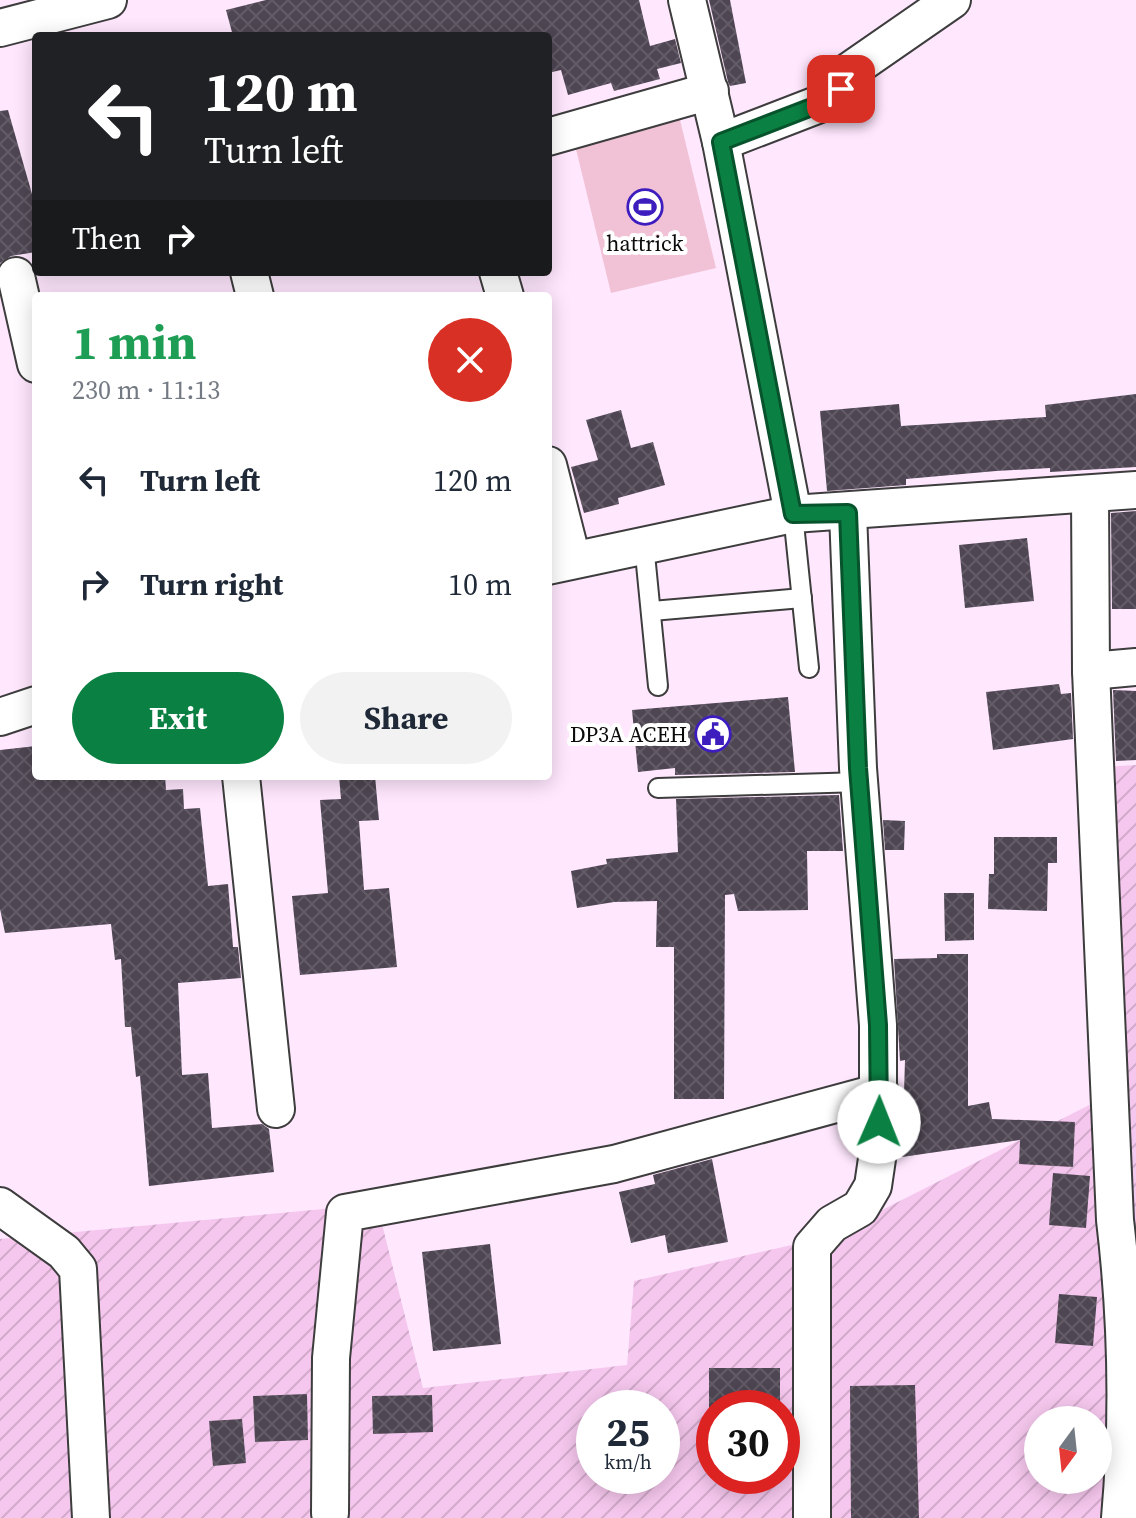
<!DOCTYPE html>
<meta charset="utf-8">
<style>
body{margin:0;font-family:"Source Serif 4",serif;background:#f2f2f3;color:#1f2937;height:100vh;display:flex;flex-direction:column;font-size:30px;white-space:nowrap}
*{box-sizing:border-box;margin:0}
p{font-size:26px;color:#747a83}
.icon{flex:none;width:44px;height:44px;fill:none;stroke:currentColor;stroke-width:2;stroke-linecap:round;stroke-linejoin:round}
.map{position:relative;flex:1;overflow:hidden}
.sheet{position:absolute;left:32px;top:292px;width:520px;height:488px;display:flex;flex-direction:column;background:#fff;border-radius:8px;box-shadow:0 4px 20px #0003}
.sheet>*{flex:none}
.top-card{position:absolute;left:32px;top:32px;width:520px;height:244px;border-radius:8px;box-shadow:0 4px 20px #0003;background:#202124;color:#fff;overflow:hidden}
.needle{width:52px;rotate:195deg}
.tools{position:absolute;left:1024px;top:1406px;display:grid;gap:16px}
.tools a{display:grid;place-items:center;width:88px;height:88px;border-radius:50%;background:#fff;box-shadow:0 4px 20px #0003;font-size:40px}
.speed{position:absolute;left:576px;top:1390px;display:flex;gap:16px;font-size:40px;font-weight:700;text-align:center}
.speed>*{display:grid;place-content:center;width:104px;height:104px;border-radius:50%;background:#fff;box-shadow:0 4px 20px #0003;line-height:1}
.speed small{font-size:20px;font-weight:400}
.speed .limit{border:12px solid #d22;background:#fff;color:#111}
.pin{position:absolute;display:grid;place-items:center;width:68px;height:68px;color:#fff;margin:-34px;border-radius:16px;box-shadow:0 4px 12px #0006}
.me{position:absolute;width:88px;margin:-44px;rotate:1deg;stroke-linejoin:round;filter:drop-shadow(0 0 6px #0008)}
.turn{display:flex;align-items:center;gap:28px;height:168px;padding:0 40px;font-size:36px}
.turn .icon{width:104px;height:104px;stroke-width:2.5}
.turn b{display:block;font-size:56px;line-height:68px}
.then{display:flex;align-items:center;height:76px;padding:0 40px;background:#0003;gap:16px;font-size:30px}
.round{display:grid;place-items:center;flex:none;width:84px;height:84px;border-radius:42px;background:#f2f2f3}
.overview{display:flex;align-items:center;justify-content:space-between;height:136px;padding:0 40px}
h1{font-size:48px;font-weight:700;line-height:60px;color:#1e9e55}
.action{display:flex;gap:16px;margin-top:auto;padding:16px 40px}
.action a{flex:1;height:92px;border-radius:48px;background:#0b8043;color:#fff;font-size:32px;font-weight:700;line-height:92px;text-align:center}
.action a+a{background:#f2f2f3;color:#1f2937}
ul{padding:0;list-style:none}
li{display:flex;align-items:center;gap:24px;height:104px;padding:0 40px}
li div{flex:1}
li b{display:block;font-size:30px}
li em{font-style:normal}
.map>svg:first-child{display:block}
.farmland{fill:url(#farmland-furrows);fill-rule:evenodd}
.pitch{fill:#f1c2d5}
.building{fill:url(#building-cross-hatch)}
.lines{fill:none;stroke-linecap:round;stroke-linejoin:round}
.service-casing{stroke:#3d3d3d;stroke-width:22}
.minor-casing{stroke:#3d3d3d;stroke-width:40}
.service{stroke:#fff;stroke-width:18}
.minor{stroke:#fff;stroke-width:36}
.route-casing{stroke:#07532c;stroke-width:20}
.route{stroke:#0b8043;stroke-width:14}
.labels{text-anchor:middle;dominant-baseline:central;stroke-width:8;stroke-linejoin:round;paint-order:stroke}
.poi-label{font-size:22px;fill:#0a0a0a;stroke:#fff}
</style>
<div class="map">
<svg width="1136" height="1518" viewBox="0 0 1136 1518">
<defs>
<pattern id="farmland-furrows" width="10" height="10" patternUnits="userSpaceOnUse" patternTransform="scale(2)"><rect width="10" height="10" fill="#f6c7ee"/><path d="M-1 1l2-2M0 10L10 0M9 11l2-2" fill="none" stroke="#d2aacb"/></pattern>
<pattern id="building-cross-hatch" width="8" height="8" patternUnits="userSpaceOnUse" patternTransform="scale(2)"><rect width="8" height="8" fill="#4e4653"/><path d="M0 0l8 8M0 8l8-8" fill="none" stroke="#635c67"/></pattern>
</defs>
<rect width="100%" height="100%" fill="#ffe7fe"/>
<path class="farmland" d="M1136,765V1518H0V1239L377,1204L423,1388L627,1365L634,1281L831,1236L1101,1099L1087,768ZM594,1408H662V1476H594ZM714,1408H782V1476H714ZM1038,1420H1098V1480H1038Z"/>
<path class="pitch" d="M680,120L716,268L611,293L575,145Z"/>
<g class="building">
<path d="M266,0H639L650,46L675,39L681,63L657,69L660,79L614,91L611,83L568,95L561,70L548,73V36H233L226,10Z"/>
<path d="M709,0H730L746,83L730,86L728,82Z"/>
<path d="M8,110L36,208V252L11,256L0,263V111Z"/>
<path d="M1136,394V467L1050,472V468L996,471L906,479V485L827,491L820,411L899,404L901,426L1046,417L1045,405Z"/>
<path d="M621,410L631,448L653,442L665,485L618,498L619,504L584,513L571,467L598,460L586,420Z"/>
<path d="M1136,511V609H1112L1111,513Z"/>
<path d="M1027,538L1034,601L965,608L959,545Z"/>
<path d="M1059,684L1061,694L1071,693L1073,739L993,750L986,692Z"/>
<path d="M1113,690L1136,691V760L1116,761Z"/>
<path d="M788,697L795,772L675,775V768L638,772L632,710Z"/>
<path d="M36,746V776H165L166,790L183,789L184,809L200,808L208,886L228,884L233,947H238L241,978L178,983L182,1075L208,1073L212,1128L262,1124L269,1129L274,1172L149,1186L140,1076L136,1077L131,1027H125L121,959L115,960L111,924L5,933L0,909V750Z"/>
<path d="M339,776H375L379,820L359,821L364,890L389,888L397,967L300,975L292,896L328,893L320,800L341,799Z"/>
<path d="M839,795L843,851H807L808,910L738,911L734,894L725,895L724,1099H674V947H656L657,901L614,902L577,908L571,871L607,864L606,859L678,852L676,799Z"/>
<path d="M883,820L905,821L904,850H885Z"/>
<path d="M994,837H1057V863H1048L1047,911L988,909L989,874H994Z"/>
<path d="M944,893H974V940L945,941Z"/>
<path d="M937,954H968V1106L989,1102L992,1119L1075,1122L1073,1167L1019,1164L1020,1140L902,1157L905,1060L900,1061L894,959L937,958Z"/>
<path d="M712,1159L728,1242L668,1253L665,1235L631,1243L619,1192L655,1184L653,1175Z"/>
<path d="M1053,1173L1090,1176L1086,1228L1049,1225Z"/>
<path d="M490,1244L501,1344L433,1351L422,1252Z"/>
<path d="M1059,1294L1097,1297L1093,1346L1055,1343Z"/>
<rect x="709" y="1368" width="71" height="40"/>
<path d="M915,1385L919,1518H851L850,1386Z"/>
<path d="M307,1394L308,1440L255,1442L253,1396Z"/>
<path d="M432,1395L433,1432L373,1434L372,1396Z"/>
<path d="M242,1419L246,1463L213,1466L209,1421Z"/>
</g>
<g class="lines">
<defs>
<g id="service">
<path d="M793,514L809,668"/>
<path d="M644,544L658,686"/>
<path d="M652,611L802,598"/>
<path d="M658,788L861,782"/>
</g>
<g id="minor">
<path d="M687,0L721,142L793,514"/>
<path d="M0,28L108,0"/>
<path d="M548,137L710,91"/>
<path d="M721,142L830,100L848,72L952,0"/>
<path d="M249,272L255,296"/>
<path d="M498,272L505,296"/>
<path d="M16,276L36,364"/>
<path d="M548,465L572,559"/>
<path d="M1090,494L1091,671L1115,1220C1127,1321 1129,1417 1120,1518"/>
<path d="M548,566L793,514L1136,490"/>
<path d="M1091,671L1136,667"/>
<path d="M0,717L36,705"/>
<path d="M241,776L276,1109"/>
<path d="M0,1206L64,1252L78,1269L91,1518"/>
<path d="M330,1513L331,1358L345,1213L614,1164L880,1092"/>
<path d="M812,1518V1247L832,1224L860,1208L873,1186L878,1152V1025L858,768L848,513"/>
</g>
</defs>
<use href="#service" class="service-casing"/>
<use href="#minor" class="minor-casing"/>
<use href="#service" class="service"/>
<use href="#minor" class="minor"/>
</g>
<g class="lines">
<defs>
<path id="route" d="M841,89L830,100L721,142L793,514L848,513L858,768L878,1025L879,1122"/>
</defs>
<use href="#route" class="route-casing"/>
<use href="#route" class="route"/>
</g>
<defs>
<symbol id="stadium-ring" viewBox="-11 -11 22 22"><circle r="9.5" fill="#fff" stroke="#3e1dbf" stroke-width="1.5"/><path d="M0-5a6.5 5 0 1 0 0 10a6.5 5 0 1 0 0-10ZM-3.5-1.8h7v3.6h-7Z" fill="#3e1dbf"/></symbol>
<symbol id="civic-ring" viewBox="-11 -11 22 22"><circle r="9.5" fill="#fff" stroke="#3e1dbf" stroke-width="1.5"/><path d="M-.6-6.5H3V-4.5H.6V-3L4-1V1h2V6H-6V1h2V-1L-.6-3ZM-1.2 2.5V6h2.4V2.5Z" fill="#3e1dbf"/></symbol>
</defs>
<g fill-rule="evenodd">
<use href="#stadium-ring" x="625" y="187" width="40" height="40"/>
<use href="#civic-ring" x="693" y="714" width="40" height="40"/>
</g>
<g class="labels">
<g class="poi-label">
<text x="645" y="243">hattrick</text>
<text x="687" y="734" text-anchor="end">DP3A ACEH</text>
</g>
</g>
</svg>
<div class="tools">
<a><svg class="needle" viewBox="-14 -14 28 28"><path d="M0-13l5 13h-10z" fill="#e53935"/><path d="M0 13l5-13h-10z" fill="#747a83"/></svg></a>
</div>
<div class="speed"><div>25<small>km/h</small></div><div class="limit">30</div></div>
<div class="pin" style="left:841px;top:89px;background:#d93025"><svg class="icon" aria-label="arrive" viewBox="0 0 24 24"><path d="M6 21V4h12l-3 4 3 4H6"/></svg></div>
<svg class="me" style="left:879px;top:1122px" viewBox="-20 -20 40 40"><circle r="19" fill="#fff"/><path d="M0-13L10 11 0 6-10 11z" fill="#0b8043"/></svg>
<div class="top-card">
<div class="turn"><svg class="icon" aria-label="left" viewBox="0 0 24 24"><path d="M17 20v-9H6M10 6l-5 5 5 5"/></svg><div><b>120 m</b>Turn left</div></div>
<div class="then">Then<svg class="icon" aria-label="right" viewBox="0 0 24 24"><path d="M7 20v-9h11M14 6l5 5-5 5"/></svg></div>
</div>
<section class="sheet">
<div class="overview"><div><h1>1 min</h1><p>230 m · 11:13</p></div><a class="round" style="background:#d93025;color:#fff"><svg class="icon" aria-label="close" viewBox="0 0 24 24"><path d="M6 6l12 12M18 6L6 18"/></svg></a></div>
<ul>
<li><svg class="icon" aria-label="left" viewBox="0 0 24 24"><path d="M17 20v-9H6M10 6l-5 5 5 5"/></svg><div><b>Turn left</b></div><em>120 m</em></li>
<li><svg class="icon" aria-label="right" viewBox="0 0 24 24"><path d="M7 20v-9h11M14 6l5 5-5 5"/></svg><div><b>Turn right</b></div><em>10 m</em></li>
</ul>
<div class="action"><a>Exit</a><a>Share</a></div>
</section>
</div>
